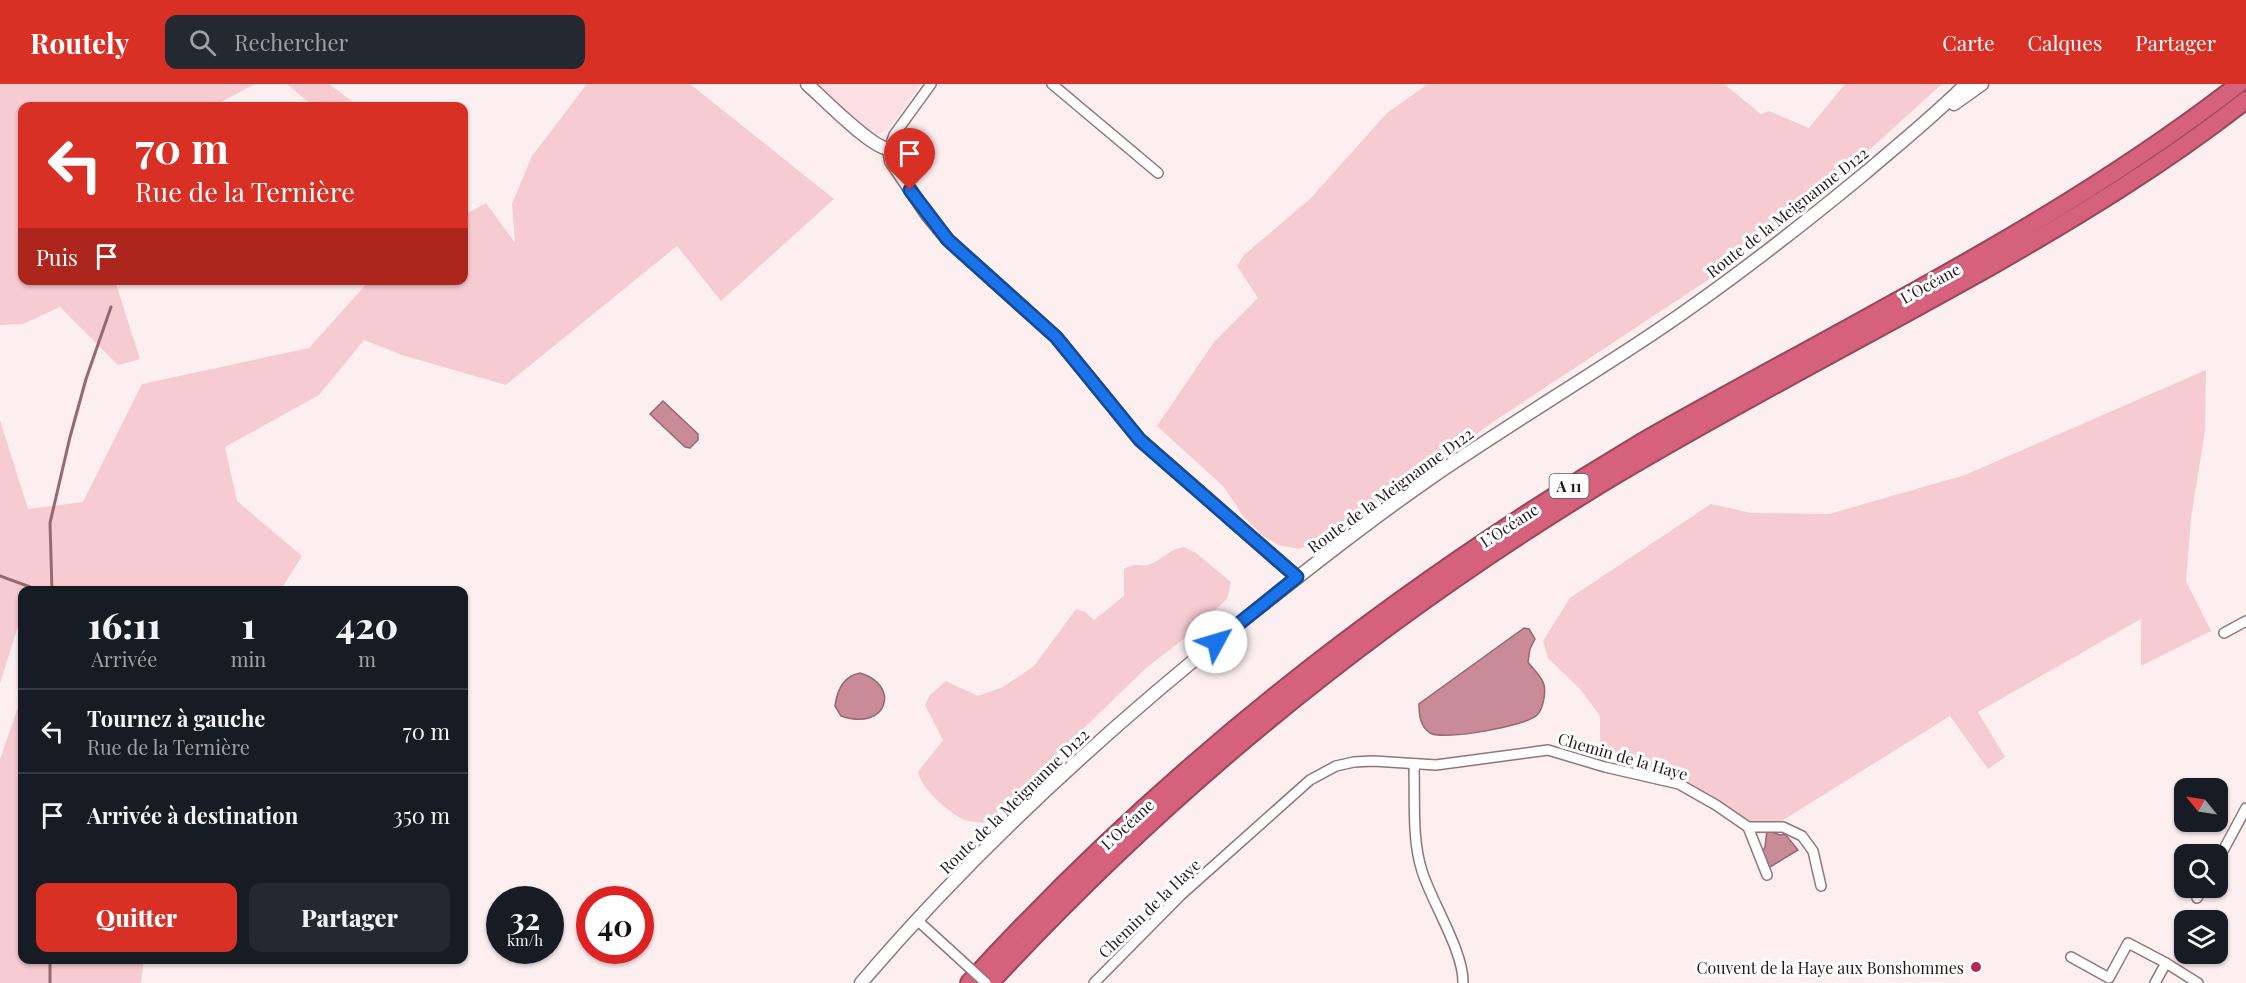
<!DOCTYPE html>
<html lang="fr">
<meta charset="utf-8">
<style>
body{margin:0;font-family:"Playfair Display",serif;background:#242831;color:#f1f3f6;height:100vh;display:flex;flex-direction:column;font-size:22px;white-space:nowrap}
*{box-sizing:border-box;margin:0}
p{font-size:20px;color:#9ea1a6}
.icon{flex:none;width:33px;height:33px;fill:none;stroke:currentColor;stroke-width:2;stroke-linecap:round;stroke-linejoin:round}
.map{position:relative;flex:1;overflow:hidden}
.side{position:absolute;left:18px;top:502px;width:450px;height:378px;display:flex;flex-direction:column;background:#171b24;border-radius:12px;box-shadow:0 2px 4px #0004}
.side>*{flex:none}
.hud{position:absolute;left:18px;top:18px;width:450px;height:183px;border-radius:12px;box-shadow:0 2px 4px #0004;background:#d93025;color:#fff;overflow:hidden}
.needle{width:39px;rotate:300deg}
.fabs{position:absolute;left:2174px;top:694px;display:grid;gap:12px}
.fabs a{display:grid;place-items:center;width:54px;height:54px;border-radius:12px;background:#171b24;box-shadow:0 2px 4px #0004;font-size:30px}
.speed{position:absolute;left:486px;top:802px;display:flex;gap:12px;font-size:30px;font-weight:700;text-align:center}
.speed>*{display:grid;place-content:center;width:78px;height:78px;border-radius:50%;background:#171b24;box-shadow:0 2px 4px #0004;line-height:1}
.speed small{font-size:15px;font-weight:400}
.speed .limit{border:9px solid #d22;background:#fff;color:#111}
.pin{position:absolute;display:grid;place-items:center;width:51px;height:51px;color:#fff;margin:-62px -26px;border-radius:50% 50% 50% 0;rotate:-45deg;box-shadow:0 0 6px #0007}
.pin .icon{rotate:45deg}
.me{position:absolute;width:66px;margin:-33px;rotate:51deg;stroke-linejoin:round;filter:drop-shadow(0 0 4px #0008)}
.turn{display:flex;align-items:center;gap:21px;height:126px;padding:0 18px;font-size:27px}
.turn .icon{width:78px;height:78px;stroke-width:2.5}
.turn b{display:block;font-size:42px;line-height:51px}
.then{display:flex;align-items:center;height:57px;padding:0 18px;background:#0003;gap:12px;font-size:22px}
.eta{display:flex;justify-content:space-evenly;align-items:center;height:102px;text-align:center}
.eta b{font-size:36px;font-weight:800;line-height:42px}
.action{display:flex;gap:12px;margin-top:auto;padding:12px 18px}
.action a{flex:1;height:69px;border-radius:12px;background:#d93025;color:#fff;font-size:24px;font-weight:800;line-height:69px;text-align:center}
.action a+a{background:#242831;color:#f1f3f6}
ul{padding:0;list-style:none}
li{display:flex;align-items:center;gap:18px;height:84px;padding:0 18px;border-top:2px solid #363941}
li div{flex:1}
li b{display:block;font-size:22px}
li em{font-style:normal}
header{display:flex;align-items:center;gap:36px;box-sizing:border-box;height:84px;padding:0 30px;background:#d93025;color:#fff}
header strong{font-size:28px}
nav{display:flex;gap:33px;margin-inline-start:auto;font-size:21px}
.search{width:420px;height:54px;background:#242831;display:flex;align-items:center;gap:15px;box-sizing:border-box;padding:0 21px;border-radius:12px;color:#9ea1a6;font-size:22px}
.map>svg:first-child{display:block}
.built{fill:#fce0e5}
.green{fill:#f6cbd2}
.water{fill:#c98b97;stroke:#976871;stroke-width:1.5}
.lines{fill:none;stroke-linecap:round;stroke-linejoin:round}
.stream{stroke:#976871;stroke-width:3}
.minor-casing{stroke:#947479;stroke-width:12}
.tertiary-casing{stroke:#947479;stroke-width:15}
.motorway-casing{stroke:#97475a;stroke-width:20}
.minor{stroke:#fff;stroke-width:9}
.tertiary{stroke:#fff;stroke-width:12}
.motorway{stroke:#d6617d;stroke-width:16}
.minor-bridge-casing{stroke:#947479;stroke-width:12;stroke-linecap:butt}
.minor-bridge{stroke:#fff;stroke-width:9}
.route-casing{stroke:#114b97;stroke-width:15}
.route{stroke:#1a73e8;stroke-width:10}
.poi-dot{fill:#b62756;stroke:#fff;stroke-width:2}
.labels{text-anchor:middle;dominant-baseline:central;stroke-width:6;stroke-linejoin:round;paint-order:stroke}
.shield{fill:#fff;stroke:#655d5e;stroke-width:1.5}
.shield-label{font-size:15px;font-weight:bold;fill:#231719}
.street-label{font-size:16px;fill:#231719;stroke:#fff}
.poi-label{font-size:16px;fill:#231719;stroke:#fff;text-anchor:end}
</style>
<header>
<strong>Routely</strong>
<div class="search"><svg class="icon" aria-label="search" viewBox="0 0 24 24"><circle cx="10" cy="10" r="6"/><path d="M15 15l6 6"/></svg>Rechercher</div>
<nav><a>Carte</a><a>Calques</a><a>Partager</a></nav>
</header>
<div class="map">
<svg width="2246" height="899" viewBox="0 0 2246 899">
<rect width="100%" height="100%" fill="#fdeef0"/>
<path class="built" d="M816,0H921L888,46L874,52Z"/>
<g class="green">
<path d="M0,0H255L213,22H22V196L115,197L140,275L118,281L60,223L23,240L0,241Z"/>
<path d="M287,0H329L358,22H313Z"/>
<path d="M587,0H690L834,115L721,217L677,162L506,301L402,271L364,256L319,311L225,363L237,417L302,472L280,507H45L35,504L33,507H22V530L0,599V336L28,425L83,418L142,300L309,264L369,197L464,196V131L486,119L515,159L512,120L532,72Z"/>
<path d="M1428,0H1724L1761,30L1769,27L1809,44L1845,0H1942L1814,116L1711,194L1493,338L1323,456L1299,465L1278,461L1263,452L1243,432L1224,403L1157,342L1214,258L1258,214L1237,182L1244,171L1311,114L1387,29Z"/>
<path d="M2206,286L2205,347L2191,434L2186,497L2211,547L2141,582V535L1978,628L2005,673L1988,685L1950,632L1780,738L1748,743L1679,700L1600,672V632L1581,606L1548,574L1543,557L1570,514L1711,420L1751,429L1829,430L1965,391Z"/>
<path d="M1184,463L1196,469L1231,498L1227,515L1185,554L1146,584L986,739C978,738 969,738 962,735C947,727 921,704 918,688L943,656L925,621L930,611L946,597L978,612L1003,603L1034,582L1076,525L1085,528L1094,536L1124,512V485C1137,478 1138,483 1148,481C1161,477 1169,465 1184,463Z"/>
<path d="M22,612V876H144L141,899H0V675Z"/>
</g>
<g class="water">
<path d="M663,317L698,350V356L690,364L685,363L650,330Z"/>
<path d="M1524,544L1529,545L1535,555L1530,565L1528,578C1532,584 1543,594 1544,601C1546,609 1543,625 1537,631C1527,642 1443,657 1430,649C1420,642 1419,631 1419,620Z"/>
<path d="M860,589C901,601 888,648 841,632L835,622C837,606 844,592 860,589Z"/>
<path d="M1767,746L1780,751L1785,750L1798,766L1770,783L1763,778L1761,770L1765,763Z"/>
</g>
<g class="lines">
<g class="stream">
<path d="M0,492L41,507"/>
<path d="M52,507L50,439L70,353L86,295L111,223"/>
<path d="M50,899V876"/>
</g>
<defs>
<g id="minor">
<path d="M1052,0L1158,89"/>
<path d="M889,65L894,51L931,0"/>
<path d="M2224,549L2246,537"/>
<path d="M1416,680L1414,686C1415,719 1412,756 1422,787C1432,819 1464,868 1463,899"/>
<path d="M1748,743L1767,791"/>
<path d="M2217,778L2246,724"/>
<path d="M2197,814L2203,804"/>
<path d="M917,836L950,866"/>
<path d="M2071,873L2109,894L2128,859L2166,879"/>
<path d="M1094,899L1181,811L1310,696L1336,682L1354,678L1373,677L1436,681L1548,666L1605,683L1679,700L1716,721L1748,743H1783L1802,752L1813,767L1821,802"/>
<path d="M2155,899L2166,879L2198,899"/>
</g>
<g id="tertiary">
<path d="M807,0C823,14 871,64 889,65L891,77L928,132L948,156L1056,253L1140,356L1297,493"/>
<path d="M1954,20L1982,0"/>
<path d="M861,899C976,764 1108,644 1246,534C1308,485 1370,436 1435,391C1500,347 1568,305 1634,262C1714,210 1790,151 1864,90C1898,61 1934,32 1966,0"/>
</g>
<g id="motorway">
<path d="M969,899C1166,683 1391,508 1642,358C1843,243 2055,143 2239,0"/>
<path d="M990,899C1173,701 1383,531 1614,392C1738,318 1867,252 1993,181C2080,131 2167,78 2246,16"/>
</g>
</defs>
<use href="#minor" class="minor-casing"/>
<use href="#tertiary" class="tertiary-casing"/>
<use href="#motorway" class="motorway-casing"/>
<use href="#minor" class="minor"/>
<use href="#tertiary" class="tertiary"/>
<use href="#motorway" class="motorway"/>
<defs>
<path id="minor-bridge" d="M950,866L986,899"/>
</defs>
<use href="#minor-bridge" class="minor-bridge-casing"/>
<use href="#minor-bridge" class="minor-bridge"/>
</g>
<g class="lines">
<defs>
<path id="route" d="M910,106L948,156L1056,253L1140,356L1297,493L1216,558"/>
</defs>
<use href="#route" class="route-casing"/>
<use href="#route" class="route"/>
</g>
<circle class="poi-dot" cx="1976" cy="883" r="6"/>
<g class="labels">
<rect class="shield" x="1549.5" y="390" width="39" height="24" rx="4.5"/>
<g class="shield-label">
<text x="1569" y="402">A 11</text>
</g>
<g class="street-label">
<text transform="translate(1787 128) rotate(-38)">Route de la Meignanne D122</text>
<text transform="translate(1930 199) rotate(-29)">L’Océane</text>
<text transform="translate(1390 406) rotate(-36)">Route de la Meignanne D122</text>
<text transform="translate(1509 441) rotate(-33)">L’Océane</text>
<text transform="translate(1623 672) rotate(16)">Chemin de la Haye</text>
<text transform="translate(1014 717) rotate(-44)">Route de la Meignanne D122</text>
<text transform="translate(1127 740) rotate(-43)">L’Océane</text>
<text transform="translate(1149 824) rotate(-44)">Chemin de la Haye</text>
</g>
<g class="poi-label">
<text x="1964" y="883">Couvent de la Haye aux Bonshommes</text>
</g>
</g>
</svg>
<div class="fabs">
<a><svg class="needle" viewBox="-14 -14 28 28"><path d="M0-13l5 13h-10z" fill="#e53935"/><path d="M0 13l5-13h-10z" fill="#9ea1a6"/></svg></a>
<a><svg class="icon" aria-label="search" viewBox="0 0 24 24"><circle cx="10" cy="10" r="6"/><path d="M15 15l6 6"/></svg></a>
<a><svg class="icon" aria-label="layers" viewBox="0 0 24 24"><path d="M12 4l9 5-9 5-9-5zM3 14l9 5 9-5"/></svg></a>
</div>
<div class="speed"><div>32<small>km/h</small></div><div class="limit">40</div></div>
<div class="pin" style="left:910px;top:106px;background:#d93025"><svg class="icon" aria-label="arrive" viewBox="0 0 24 24"><path d="M6 21V4h12l-3 4 3 4H6"/></svg></div>
<svg class="me" style="left:1216px;top:558px" viewBox="-20 -20 40 40"><circle r="19" fill="#fff"/><path d="M0-13L10 11 0 6-10 11z" fill="#1a73e8"/></svg>
<div class="hud">
<div class="turn"><svg class="icon" aria-label="left" viewBox="0 0 24 24"><path d="M17 20v-9H6M10 6l-5 5 5 5"/></svg><div><b>70 m</b>Rue de la Ternière</div></div>
<div class="then">Puis<svg class="icon" aria-label="arrive" viewBox="0 0 24 24"><path d="M6 21V4h12l-3 4 3 4H6"/></svg></div>
</div>
<section class="side">
<div class="eta">
<div><b>16:11</b><p>Arrivée</p></div>
<div><b>1</b><p>min</p></div>
<div><b>420</b><p>m</p></div>
</div>
<ul>
<li><svg class="icon" aria-label="left" viewBox="0 0 24 24"><path d="M17 20v-9H6M10 6l-5 5 5 5"/></svg><div><b>Tournez à gauche</b><p>Rue de la Ternière</p></div><em>70 m</em></li>
<li><svg class="icon" aria-label="arrive" viewBox="0 0 24 24"><path d="M6 21V4h12l-3 4 3 4H6"/></svg><div><b>Arrivée à destination</b></div><em>350 m</em></li>
</ul>
<div class="action"><a>Quitter</a><a>Partager</a></div>
</section>
</div>
